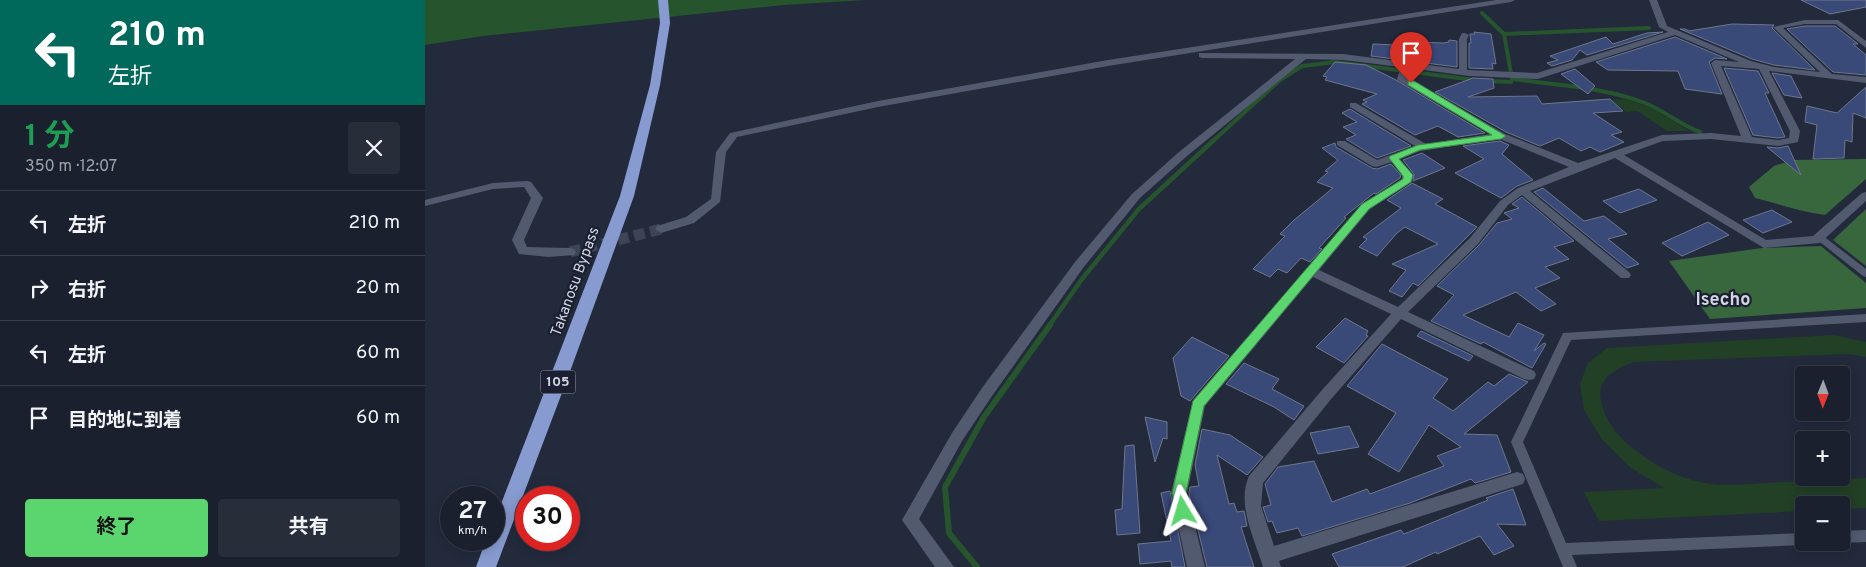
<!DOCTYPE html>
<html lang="ja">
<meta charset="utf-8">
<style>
body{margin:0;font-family:Overpass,"Noto Sans JP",sans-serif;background:#272d39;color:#f1f3f6;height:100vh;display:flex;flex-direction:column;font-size:19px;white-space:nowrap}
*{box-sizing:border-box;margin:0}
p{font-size:16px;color:#9fa3aa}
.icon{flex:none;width:28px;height:28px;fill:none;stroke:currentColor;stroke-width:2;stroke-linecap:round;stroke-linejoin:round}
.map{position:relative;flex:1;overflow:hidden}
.drawer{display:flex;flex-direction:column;background:#1a202d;width:425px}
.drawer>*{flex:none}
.top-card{background:#00695c;color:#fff;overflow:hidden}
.needle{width:32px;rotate:181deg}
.tools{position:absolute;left:1370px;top:366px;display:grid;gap:10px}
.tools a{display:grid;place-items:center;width:55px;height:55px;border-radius:5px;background:#1a202d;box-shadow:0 2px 12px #0003,0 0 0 1px #383e49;font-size:25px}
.speed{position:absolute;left:15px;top:486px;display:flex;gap:10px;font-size:25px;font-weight:700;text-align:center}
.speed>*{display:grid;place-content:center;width:65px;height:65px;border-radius:50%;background:#1a202d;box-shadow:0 2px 12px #0003,0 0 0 1px #383e49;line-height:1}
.speed small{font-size:12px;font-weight:400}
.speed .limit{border:8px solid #d22;background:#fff;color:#111}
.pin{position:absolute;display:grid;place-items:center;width:42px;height:42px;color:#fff;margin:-51px -21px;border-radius:50% 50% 50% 0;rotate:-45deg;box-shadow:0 0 5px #0007}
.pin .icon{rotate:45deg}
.me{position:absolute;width:55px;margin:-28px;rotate:353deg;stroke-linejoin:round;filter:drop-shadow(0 0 4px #0008)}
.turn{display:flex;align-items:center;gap:18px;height:105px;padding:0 25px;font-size:22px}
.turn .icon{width:65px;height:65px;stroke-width:2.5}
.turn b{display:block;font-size:35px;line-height:42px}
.round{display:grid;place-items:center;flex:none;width:52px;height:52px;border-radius:5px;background:#272d39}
.head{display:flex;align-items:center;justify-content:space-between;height:85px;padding:0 25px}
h1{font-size:30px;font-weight:700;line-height:38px;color:#1e9e55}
.primary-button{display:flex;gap:10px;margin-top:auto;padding:10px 25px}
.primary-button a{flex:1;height:58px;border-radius:5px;background:#5bd56e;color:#111;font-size:20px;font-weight:700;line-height:58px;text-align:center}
.primary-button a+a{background:#272d39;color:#f1f3f6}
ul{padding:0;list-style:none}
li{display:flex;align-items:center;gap:15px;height:65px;padding:0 25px;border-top:1px solid #383e49}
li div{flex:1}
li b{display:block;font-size:19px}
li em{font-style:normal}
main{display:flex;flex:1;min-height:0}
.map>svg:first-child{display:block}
.green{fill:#224025}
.forest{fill:#38663d}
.water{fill:#26542c}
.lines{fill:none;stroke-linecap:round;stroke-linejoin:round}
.stream-far2{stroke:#26542c;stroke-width:4}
.stream-far1{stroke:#26542c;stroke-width:4.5}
.stream{stroke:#26542c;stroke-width:6}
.building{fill:#394978;stroke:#6e778c}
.street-tunnel{stroke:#3d4455;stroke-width:11;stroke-dasharray:11 5.5;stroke-linecap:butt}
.lane{fill:#525a70;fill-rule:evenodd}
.street{fill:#525a70;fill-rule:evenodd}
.highway{fill:#879bd0;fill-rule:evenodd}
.route{fill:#5bd56e;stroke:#3b8a48}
.labels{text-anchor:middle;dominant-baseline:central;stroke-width:4.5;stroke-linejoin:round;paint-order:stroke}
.shield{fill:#1a2031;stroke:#9b9fad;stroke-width:1}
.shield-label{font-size:14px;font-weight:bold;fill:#d2d6e2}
.street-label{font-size:15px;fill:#d2d6e2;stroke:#1a2031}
.quarter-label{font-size:18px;font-weight:bold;fill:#d2d6e2;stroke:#1a2031}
</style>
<main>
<section class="drawer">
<div class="top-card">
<div class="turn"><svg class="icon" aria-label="left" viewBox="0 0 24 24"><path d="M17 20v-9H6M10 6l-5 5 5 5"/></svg><div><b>210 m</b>左折</div></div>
</div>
<div class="head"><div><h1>1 分</h1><p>350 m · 12:07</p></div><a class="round"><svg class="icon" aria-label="close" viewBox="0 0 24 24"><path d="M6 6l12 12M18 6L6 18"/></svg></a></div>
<ul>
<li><svg class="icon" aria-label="left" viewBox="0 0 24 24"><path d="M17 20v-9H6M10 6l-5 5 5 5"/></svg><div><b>左折</b></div><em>210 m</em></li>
<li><svg class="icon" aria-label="right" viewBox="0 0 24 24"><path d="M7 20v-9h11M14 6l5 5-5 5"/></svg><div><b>右折</b></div><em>20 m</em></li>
<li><svg class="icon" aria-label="left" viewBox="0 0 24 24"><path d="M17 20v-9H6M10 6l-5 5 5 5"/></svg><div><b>左折</b></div><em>60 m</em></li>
<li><svg class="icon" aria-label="arrive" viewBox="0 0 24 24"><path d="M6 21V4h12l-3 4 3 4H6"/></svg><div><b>目的地に到着</b></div><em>60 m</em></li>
</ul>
<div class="primary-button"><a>終了</a><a>共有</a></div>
</section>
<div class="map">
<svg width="1441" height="567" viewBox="0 0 1441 567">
<rect width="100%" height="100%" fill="#232a3c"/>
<g class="green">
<path d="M1200,99L1225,107L1264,131H1242L1212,111L1201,112L1187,100Z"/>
<path d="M1409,335L1441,342V357L1423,354L1209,362C1191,369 1171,378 1176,401C1180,422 1194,438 1210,450C1232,467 1258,480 1285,484C1304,486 1324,484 1342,483C1375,481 1408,480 1441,478V508L1416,509V505H1379V511L1174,521L1159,492L1239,488L1206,468L1177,439L1159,410L1155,384L1163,363L1182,348Z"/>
</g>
<g class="forest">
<path d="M1441,159V179L1400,215C1376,212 1354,204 1330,198L1324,187L1349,166L1368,160Z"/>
<path d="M1441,209V266L1408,240Z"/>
<path d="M1396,246L1441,283V308L1285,319L1244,261L1337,248Z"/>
</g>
<path class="water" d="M0,0H441L359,5L58,36L0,45Z"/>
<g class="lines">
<g class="stream-far2">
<path d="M1057,13L1079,34L1087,79L1086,82L1062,81"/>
<path d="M1079,34L1224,28"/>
<path d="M1087,79C1131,85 1178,87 1220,103C1240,111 1255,125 1275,132"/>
<path d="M788,141L855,80L877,66L911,62L1049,80"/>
</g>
<path class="stream-far1" d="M624,326L657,279L714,209L789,140"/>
<path class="stream" d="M552,567L524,533L520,487L559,417L625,325"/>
</g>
<g class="building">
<path d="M1376,0H1441V7L1405,14Z"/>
<path d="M1307,24L1349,25L1347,28L1390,70L1349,65L1327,59L1255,29H1260L1264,31Z"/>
<path d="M1380,26H1410L1433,44H1428L1441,55V75L1408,72L1362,29Z"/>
<path d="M1049,32L1066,34L1071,64L1067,63L1068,69L1044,68V43H1046L1045,34H1050Z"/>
<path d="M1238,32L1162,55L1155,50L1147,60L1127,66L1122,63L1133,60L1125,56L1181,37L1188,44L1222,33Z"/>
<path d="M1250,37L1302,59L1290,58L1284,62L1297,94L1260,89L1253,71L1183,70L1171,62Z"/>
<path d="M1024,40L1032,41V67L946,56L948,44L971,45L972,43L990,45L991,42L1018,43L1024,42Z"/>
<path d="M910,62L941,65L971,80L1060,133L1033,137L1013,126L990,135L937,104L942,102L938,100L952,94L900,80L902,77L898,76Z"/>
<path d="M1299,68L1333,71L1344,93H1340L1360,137L1353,138L1328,135Z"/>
<path d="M1150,69L1170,86L1163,94L1136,74Z"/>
<path d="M1347,73L1366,76L1377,98L1359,95Z"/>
<path d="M1048,78L1068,79L1069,88L1043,97L1112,96L1117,104L1185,99L1198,111L1168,113L1197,132L1186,135L1199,142L1175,152L1165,147L1156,151L1134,138L1115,146L1081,132L1010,92Z"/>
<path d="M1441,87V118L1428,113L1427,142L1420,140L1419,158L1388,159L1392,125L1380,122L1382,106L1412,113Z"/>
<path d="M925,109L986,146L952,158L921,139L931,135L918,127L932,122L917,113Z"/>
<path d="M1075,141L1084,145L1077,154L1108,180L1092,186L1076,198L1030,173L1059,159L1038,146Z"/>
<path d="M910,143L911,147L947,168L952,169L966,164L976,175L975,178L951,194L949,193L919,217L921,218L894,248L897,249L885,262L876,258L862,273L853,269L845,277L828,269L860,236L855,234L869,220L908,188L892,182L903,172L900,171L913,160L897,148Z"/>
<path d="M1363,146L1376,175L1342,147L1353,148Z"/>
<path d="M997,153L1020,168L988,181L989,174L978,160Z"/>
<path d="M987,183L1018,199L1010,204L1052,227L993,286L988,283L977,297L964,291L981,270L967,264L1013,244L980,227L972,233L952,256L934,247L942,239L938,237L976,208L962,200Z"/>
<path d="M1118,188L1159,221L1179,216L1202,234L1183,239L1214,264L1202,268L1109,192Z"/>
<path d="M1214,189L1232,200L1195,213L1178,201Z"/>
<path d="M1097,197L1149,241L1129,247L1144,259L1120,267L1135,278L1110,288L1131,304L1116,311L1091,292L1038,315L1084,337L1093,323L1119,335L1109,351L1119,343L1121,344L1107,368L1058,342L1056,344L1006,321L1029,295L1012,286L1054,245L1072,223L1087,219L1079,213L1094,208L1087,204Z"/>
<path d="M1347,210L1367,222L1338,233L1318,220Z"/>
<path d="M1283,222L1304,235L1257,256L1237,243Z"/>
<path d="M920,318L943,331L941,335L943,336L919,363L891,347Z"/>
<path d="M996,331L1048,356L1044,361L992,336Z"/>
<path d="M767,337L804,356L765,401L756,396L748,358Z"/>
<path d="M957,344L1023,379L1008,398L1028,411L1063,382L1069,386L1084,374L1103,382L1039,434L1072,435L1086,472L1050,483L1046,479L985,503L877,536L873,528L852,533L847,521L843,522L838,507L846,505L840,484L853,467L889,461L907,502L942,489L945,494L1019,466L1012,456L1036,447L1004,425L974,472L943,454L971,413L922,386Z"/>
<path d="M819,363L854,379L847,389L879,406L869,420L849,407L801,384Z"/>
<path d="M720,417L742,422V439L738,438L730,462Z"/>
<path d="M924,426L934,447L893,454L885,433Z"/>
<path d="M777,429L805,435L838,457L822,475L792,455L804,504L809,503L812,512L819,511L822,526L816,527L829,567H782L764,493L765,487L774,486L770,465Z"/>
<path d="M709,445L715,533L692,535L690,510L697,509L700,446Z"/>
<path d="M1088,489L1101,525L1072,524L1089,546L1069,555L1055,536L1012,554L1011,552L978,567H914L907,554L976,530L979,534L1063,500L1061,498Z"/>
<path d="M745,491L760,567H747L746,561L715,564L713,544L746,541L736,493Z"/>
</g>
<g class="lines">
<path class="street-tunnel" d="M145,252L236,229"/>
<g class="lane">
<path d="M1394,234L1397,235L1441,269V277L1438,276L1391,239L1389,237Z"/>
<path d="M1441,314V322L1146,340L1098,442L1141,543L1379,533V542H1384L1379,545L1147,555L1152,567H1138L1086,442L1138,333Z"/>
<path d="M1441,530V542L1416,543L1414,542H1416V531Z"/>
</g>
<g class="street">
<path d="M1071,0H1090L1086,2L683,66L453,107L312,137L301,152L295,202L269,223L236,233L230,229L232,226L261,217L286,199L291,152L305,133L453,101L683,60Z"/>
<path d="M1224,0H1232L1242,26L1326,61L1349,67L1395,72L1348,27L1380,20H1413L1441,41V48L1411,24H1380L1358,28L1407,74L1441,77V83L1344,71L1375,131L1373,142L1353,146L1286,139L1238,141L1199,155L1341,240L1388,236L1437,193L1441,192V201L1395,243L1339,248L1190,158L1105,191L1204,272L1206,275L1204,278H1196L1097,195L1083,205L1053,244L983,312L1109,371L1111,375L1109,379L1104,380L1099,379L976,319L907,398L838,483L836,506L849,546L1092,472L1098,474L1100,479L1098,484L854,561L856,567H838C830,540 811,504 824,476L897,390L966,314L888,277L780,406L762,493L780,567H762L746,493L768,400L937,205L977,179L978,175L967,162L951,167L947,166L912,145V141H920L952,160L990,146L925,107V103H931L1001,144L1066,134L974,81L972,79L976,67L918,60L881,59L762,156L715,198L658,268L567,396L537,441L494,519L529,567H510L477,520L527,433L557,388L650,262L707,194L754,152L870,59L777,58L774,57V53L918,54L1034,69V39L1037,33H1040L1044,35L1042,39V70L1112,73L1243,32L1234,27ZM1250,35L1314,62L1290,60L1286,63L1316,136L1286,133L1237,135L1153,163L1080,134L982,78L984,68L1044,76L1113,79ZM1296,66L1334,69L1365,131L1364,138L1353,140L1327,137ZM1075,139L1144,167L1093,188L1075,201L1045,238L973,307L894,270L945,209L986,182L988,175L975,159L995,151Z"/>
<path d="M102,181L106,182L118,198L99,240L102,247L145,248L149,249L151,252L149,255L123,257L94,254L87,240L106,198L99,187L68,189L0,206V200L68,183Z"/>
</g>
<path class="highway" d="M233,0H243L245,23L235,85L209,196L143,377L71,567H51L61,540H69V522L195,196L225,85L235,23Z"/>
</g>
<path class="route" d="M983,81H989L1081,136L1076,139L995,150L974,159L988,175L986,182L944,209L779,406L761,493L765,511L763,516L758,518L753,516L747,493L768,401L937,204L978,179V176L964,158L965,156L993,145L1067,135L983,85Z"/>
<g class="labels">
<rect class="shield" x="115.5" y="370.5" width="35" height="23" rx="4"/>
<g class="shield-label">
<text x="133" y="382">105</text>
</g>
<g class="street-label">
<text transform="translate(151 282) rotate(-70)">Takanosu Bypass</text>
</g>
<g class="quarter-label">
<text x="1298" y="300">Isecho</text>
</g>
</g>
</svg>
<div class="tools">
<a><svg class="needle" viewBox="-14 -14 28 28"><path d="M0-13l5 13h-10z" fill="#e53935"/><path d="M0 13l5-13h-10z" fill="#9fa3aa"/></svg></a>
<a>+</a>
<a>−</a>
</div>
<div class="speed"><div>27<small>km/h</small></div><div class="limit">30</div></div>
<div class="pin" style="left:986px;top:83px;background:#d93025"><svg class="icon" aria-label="arrive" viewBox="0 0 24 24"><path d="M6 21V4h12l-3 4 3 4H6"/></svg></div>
<svg class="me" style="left:758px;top:511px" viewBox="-20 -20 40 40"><path d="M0-17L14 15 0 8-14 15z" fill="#5bd56e" stroke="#fff" stroke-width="4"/></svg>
</div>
</main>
